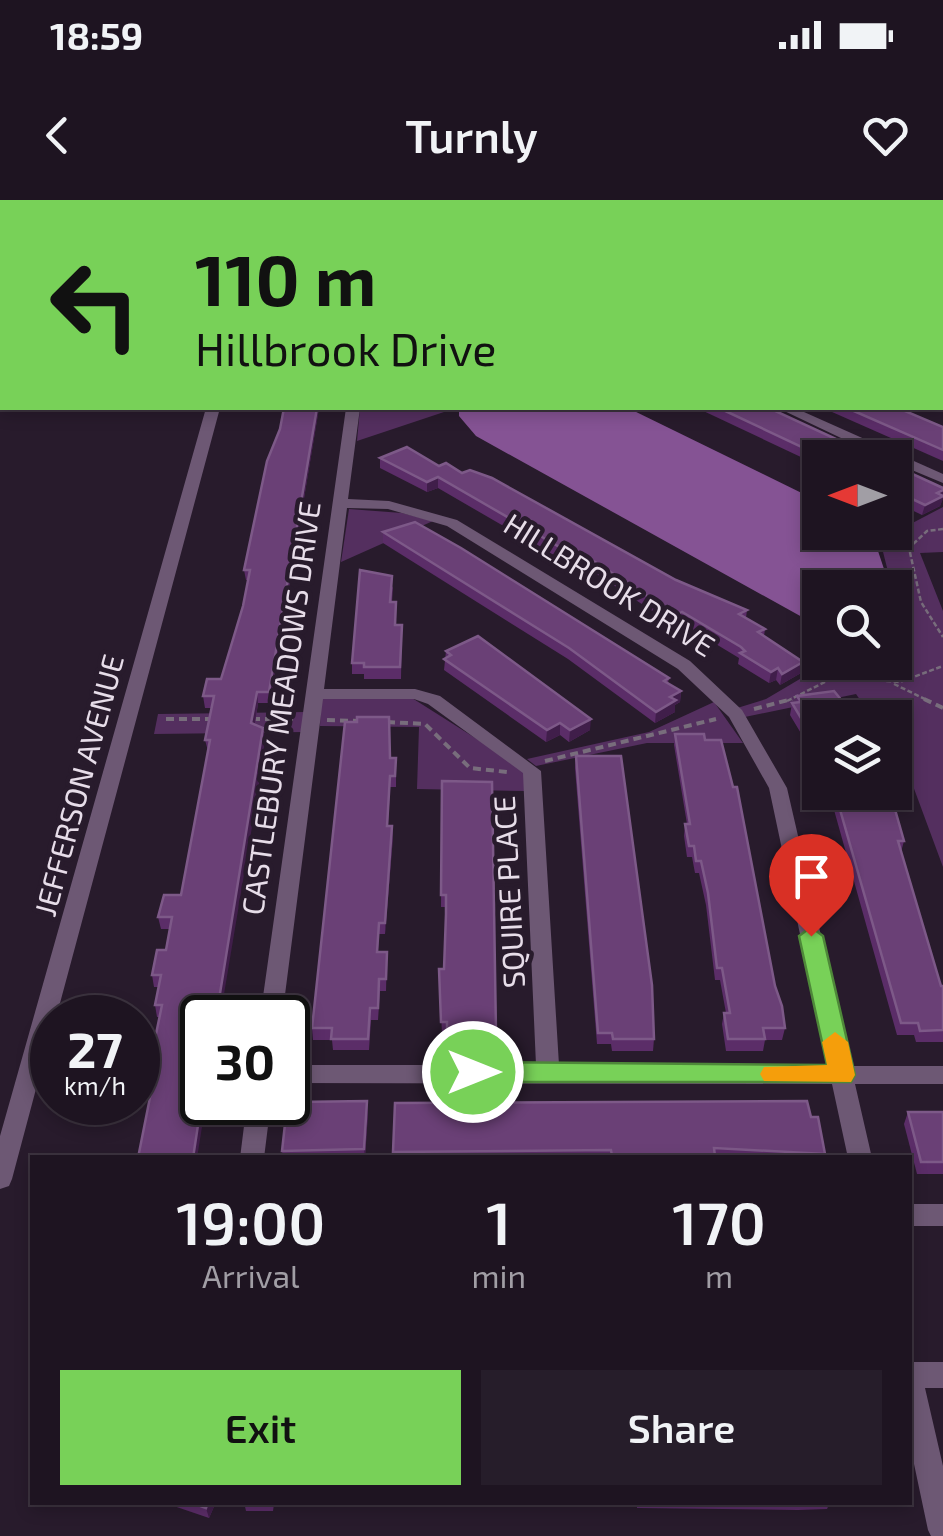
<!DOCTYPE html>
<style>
body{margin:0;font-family:"Exo 2",sans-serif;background:#261d2a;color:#f1f3f6;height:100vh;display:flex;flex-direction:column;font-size:38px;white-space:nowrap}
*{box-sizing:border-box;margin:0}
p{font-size:32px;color:#a19ea5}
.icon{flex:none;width:55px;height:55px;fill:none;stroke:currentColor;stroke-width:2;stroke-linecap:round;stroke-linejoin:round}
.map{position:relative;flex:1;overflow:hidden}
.sheet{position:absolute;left:30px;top:955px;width:882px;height:350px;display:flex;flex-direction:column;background:#1e1421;border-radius:0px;box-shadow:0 5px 15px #0003,0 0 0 2px #3c333f}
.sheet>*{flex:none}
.banner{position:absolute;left:0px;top:0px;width:945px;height:210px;box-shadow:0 5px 15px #0003,0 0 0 2px #3c333f;background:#78d158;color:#111;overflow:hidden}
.needle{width:65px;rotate:270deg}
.fabs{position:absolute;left:802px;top:240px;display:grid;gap:20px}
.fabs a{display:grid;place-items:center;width:110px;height:110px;border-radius:0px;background:#1e1421;box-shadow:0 5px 15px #0003,0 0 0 2px #3c333f;font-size:50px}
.speed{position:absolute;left:30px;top:795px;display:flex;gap:20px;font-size:50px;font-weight:700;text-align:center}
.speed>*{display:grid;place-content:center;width:130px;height:130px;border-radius:50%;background:#1e1421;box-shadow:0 5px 15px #0003,0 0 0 2px #3c333f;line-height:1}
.speed small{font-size:25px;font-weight:400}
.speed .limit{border:5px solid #111;border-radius:15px;background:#fff;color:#111}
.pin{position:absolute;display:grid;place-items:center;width:85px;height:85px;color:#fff;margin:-102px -42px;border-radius:50% 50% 50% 0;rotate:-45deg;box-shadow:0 0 10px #0007}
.pin .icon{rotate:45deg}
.me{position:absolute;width:110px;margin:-55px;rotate:90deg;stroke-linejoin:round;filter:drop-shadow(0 0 8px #0008)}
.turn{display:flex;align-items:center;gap:35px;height:210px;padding:0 30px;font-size:45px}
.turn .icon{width:130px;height:130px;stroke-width:2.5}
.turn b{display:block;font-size:70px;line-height:85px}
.eta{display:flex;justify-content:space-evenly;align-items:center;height:170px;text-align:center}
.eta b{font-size:60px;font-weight:600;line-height:70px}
.primary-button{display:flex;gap:20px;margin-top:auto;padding:20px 30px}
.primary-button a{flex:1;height:115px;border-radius:0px;background:#78d158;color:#111;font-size:40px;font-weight:600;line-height:115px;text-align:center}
.primary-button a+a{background:#261d2a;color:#f1f3f6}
.status{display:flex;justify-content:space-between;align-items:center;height:70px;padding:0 50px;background:#1e1421;direction:ltr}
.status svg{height:28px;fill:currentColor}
header{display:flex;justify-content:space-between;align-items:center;height:130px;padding:0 30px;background:#1e1421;font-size:45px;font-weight:600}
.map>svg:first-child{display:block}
.green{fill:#542f5f}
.water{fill:#855394}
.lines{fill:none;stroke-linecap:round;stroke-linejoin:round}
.path-far1{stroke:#786d7c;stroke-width:2.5;stroke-dasharray:5 2.5;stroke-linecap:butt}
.path{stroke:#786d7c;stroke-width:4;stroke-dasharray:8 5;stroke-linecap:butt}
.minor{fill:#6d5874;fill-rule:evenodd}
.wall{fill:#5b2d68}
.shaded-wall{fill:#401e4a}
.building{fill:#6a4076;stroke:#7d5988;stroke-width:2.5}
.route{fill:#78d158;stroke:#4e8839;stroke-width:2.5}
.slow{fill:#f59e0b}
.labels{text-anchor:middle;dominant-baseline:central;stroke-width:9;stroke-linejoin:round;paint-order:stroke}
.street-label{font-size:30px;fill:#e7dde9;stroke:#281b2c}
</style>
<div class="status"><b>18:59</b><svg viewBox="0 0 49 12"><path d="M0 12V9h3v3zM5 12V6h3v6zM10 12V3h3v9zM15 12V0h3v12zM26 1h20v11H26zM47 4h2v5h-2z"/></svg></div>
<header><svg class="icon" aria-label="back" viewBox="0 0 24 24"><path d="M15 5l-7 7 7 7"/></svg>Turnly<svg class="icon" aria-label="heart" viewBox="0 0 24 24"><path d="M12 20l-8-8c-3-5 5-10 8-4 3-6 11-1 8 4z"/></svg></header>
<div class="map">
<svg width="943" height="1336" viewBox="0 0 943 1336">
<rect width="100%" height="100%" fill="#281b2c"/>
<g class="green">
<path d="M360,208H456L357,241Z"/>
<path d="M943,307V352L920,353L943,411V667L906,567L895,551V518L872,517L856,494L740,518L734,509L766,499L827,463L895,462V447L905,439L880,340Z"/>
<path d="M349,309L402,313L433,321L341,362Z"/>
<path d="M321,497L412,498L529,572L526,591L417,589L419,527L320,526Z"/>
<path d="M714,502L743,543H647L536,566L527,559L649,532Z"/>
<path d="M305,512L303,532L154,534L158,514Z"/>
</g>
<path class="water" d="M459,208H628L820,302V332L872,333L890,387L820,388V427L476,236L459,216Z"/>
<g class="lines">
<g class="path-far1">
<path d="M943,329L927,331L909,348L921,402L943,437"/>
<path d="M894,484L929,501"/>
<path d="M787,501L835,477L900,482L943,466"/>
</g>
<g class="path">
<path d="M924,499L943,508"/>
<path d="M754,509L792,499"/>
<path d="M166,519H213"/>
<path d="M252,519H293"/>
<path d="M327,520L358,521"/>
<path d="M387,522L425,524L470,568L507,572"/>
<path d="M545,561L716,519"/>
</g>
<g class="minor">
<path d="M749,0H759L760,2H750Z"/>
<path d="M890,0H901L902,2H892Z"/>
<rect x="942" y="73" width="1" height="6"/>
<rect x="0" y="75" width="2" height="6"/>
<path d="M206,208H220L56,818H52V829L12,979L9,986L0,989V936Z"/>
<path d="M346,208H360L348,299L389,301L457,320L690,461L742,510L787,588L851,866H943V884H855L872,958H848L832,884L288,883V865H536L523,573L428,504L414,499H323L282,818H260ZM347,308L388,309L447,326L678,469L729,517L769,588L828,866L559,865L541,571L440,496L415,489H324Z"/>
<path d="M778,208H795L943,274V283L895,263V258H883Z"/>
<path d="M247,902H271L264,958H240Z"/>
<rect x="910" y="1004" width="33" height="22"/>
<path d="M910,1162H943V1188H925L943,1266V1336H931L928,1330L910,1245Z"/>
</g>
</g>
<g class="wall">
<path d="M322,0H747V2H328Z"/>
<path d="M284,208H319L270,503H258L255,525L265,540L256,603L154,879H145L142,867L155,839L160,817H157L155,805L159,787H154L152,775L166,750L170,729H161L158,717L181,695L208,551L205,540L212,508H205L203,496L221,479L243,406L248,380H246L244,370L280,229Z"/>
<path d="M697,208H769L877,258H820V266Z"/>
<path d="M823,208H898L943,227V261Z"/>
<path d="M380,258L439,266L462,273L676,380L747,410L746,418L765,429L764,436L801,473L780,485L776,480L769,483L738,464L739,458L681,423L675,426L595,373L574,367L438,288L427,292L380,268Z"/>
<path d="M895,266L942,300L940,306L922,315L895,302Z"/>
<path d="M383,332L669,478L668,483L681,491L680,502L675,505V512L655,523L568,459L383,343Z"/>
<path d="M393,386L392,402L396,425H402L401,479H364V474H352V463Z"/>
<path d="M446,451L590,530L569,542L560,535L546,542L444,470Z"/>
<path d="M797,496L820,518V565L790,515L792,503H796Z"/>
<path d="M675,534L775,786L785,828L782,840H765L763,851H726L722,824L724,813H726L720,780H715L706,705L699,673H695L692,657H687L684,636L685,624H687L674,545Z"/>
<path d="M576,556L654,839L653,851H612L611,844H597L575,568Z"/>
<path d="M390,558H396V587H390L388,626H392L393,637L385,734H379L378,752H387L386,791H380L378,820H371L369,850H333L332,840H313L312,828Z"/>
<path d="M442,581L492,582L496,844H485V850H447V834H442L439,769H444L446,707H441Z"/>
<path d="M829,592H890L904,641L901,652L941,786H943V842H916L914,835H897Z"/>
<path d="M908,912H943V974H917L904,924Z"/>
<path d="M368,913L365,958H283L282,951L295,915Z"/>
<path d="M811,917L825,954L824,958H393V952Z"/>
<path d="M162,1302H216L209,1318Z"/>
<path d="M244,1302H300V1304H274L273,1311H246Z"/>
<path d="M384,1302H500L499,1305L384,1306Z"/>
<path d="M637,1302H830L827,1309L798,1310L637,1308Z"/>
</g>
<g class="shaded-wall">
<path d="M317,208H319L270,503L269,492Z"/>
<path d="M438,277V288L427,292V282Z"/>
<path d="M943,290V299L940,306L922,315L925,305L937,293Z"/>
<path d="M682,412L681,423L675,426L676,415Z"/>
<path d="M803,462L801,473L780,485L782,474Z"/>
<path d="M778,468L776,480L769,483L771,472Z"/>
<path d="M681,491L680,502L675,505V512L655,523L656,512L670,497Z"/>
<path d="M257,492L258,503L253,535L251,523Z"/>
<path d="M591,519L590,530L569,542L570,530Z"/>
<path d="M560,523V535L546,542L547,530Z"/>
<path d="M263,528L265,540L256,603L220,818H216Z"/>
<path d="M392,626L393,637L385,734V723Z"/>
<path d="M367,901L368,913L365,958L364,949Z"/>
<path d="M202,902H206L197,958H193Z"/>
<path d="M208,1302H216L209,1318L206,1308Z"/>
</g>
<g class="building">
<path d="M341,0H747V2H346Z"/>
<path d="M785,0H861L863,2H786Z"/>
<path d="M926,0H943V28L942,2H928Z"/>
<path d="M284,208H317L269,492H257L251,523L263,528L216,818H202V899L193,958H138L156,867H142L148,839H155L162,805H155L161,775H152L157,750H166L172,717H158L164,695H181L210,540H205L214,496H203L207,479H221L243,406L250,370H244L248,351L267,261L280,229Z"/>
<path d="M719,208H769L877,258H825Z"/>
<path d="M847,208H898L943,227V250Z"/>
<path d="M407,247L439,266L446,263L462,273L470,270L492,278L676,380L747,410L739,414L765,429L758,432L803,462L782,474L778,468L771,472L740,453L745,451L741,447L682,412L676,415L595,362L575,356L438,277L427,282L380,258Z"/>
<path d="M895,266L943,288V290L937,293L943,296L925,305L895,291Z"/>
<path d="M415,322L461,348L669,478L664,481L681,491L670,497L676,500L656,512L569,448L383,332Z"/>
<path d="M360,370L392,376L390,402H396L395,425H402L400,467H364V463H352Z"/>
<path d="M478,436L591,519L570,530L560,523L547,530L444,459L451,455L446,451Z"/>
<path d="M834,491L856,518H820V550L792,503L801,502L797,496Z"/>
<path d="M357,517H389L390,558H396L395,576H390L387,626H392L385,723H379L377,752H387L386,779H379L378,808H370L368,839H331L332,828H312L345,522H357Z"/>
<path d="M675,534H704L705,540H721L733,587H737L775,786L782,806L785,828H763L765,839H728L724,813H730L722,768H717L708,693L701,661H696L694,646H689L685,624H690Z"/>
<path d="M576,556H621L652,785L654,839H613L612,833H598Z"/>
<path d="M442,581L492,582L496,832H485V838H447V822H441L439,769H444L446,714V695H441Z"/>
<path d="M835,592H890L904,641H898L941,786H943V830L920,831L918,823H901Z"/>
<path d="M367,901L364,949L282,951L286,915H295L296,902Z"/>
<path d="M807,901L811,917H818L825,954L714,948L715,956L691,957L612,956L611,950L393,952L395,903Z"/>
<path d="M908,912H943V962H921Z"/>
<path d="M190,1302H208L206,1308Z"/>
</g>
<path class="route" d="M811,727L823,736L855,875L851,882H473L460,872L473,862L827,865L799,736Z"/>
<path class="slow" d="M835,832L848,842L855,875L851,882L764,881L760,874L764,867L827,865L822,842Z"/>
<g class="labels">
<g class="street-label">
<text transform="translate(610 384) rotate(32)">HILLBROOK DRIVE</text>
<text transform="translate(280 508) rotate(-82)">CASTLEBURY MEADOWS DRIVE</text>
<text transform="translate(78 585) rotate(-75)">JEFFERSON AVENUE</text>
<text transform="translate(508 692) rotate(-93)">SQUIRE PLACE</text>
</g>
</g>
</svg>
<div class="fabs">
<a><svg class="needle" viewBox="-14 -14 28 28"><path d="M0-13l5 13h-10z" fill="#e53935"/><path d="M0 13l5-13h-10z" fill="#a19ea5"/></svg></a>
<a><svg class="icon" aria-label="search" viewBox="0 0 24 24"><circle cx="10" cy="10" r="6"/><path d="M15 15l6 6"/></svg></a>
<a><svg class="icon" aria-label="layers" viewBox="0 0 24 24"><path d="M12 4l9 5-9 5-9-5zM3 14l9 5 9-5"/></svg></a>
</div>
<div class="speed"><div>27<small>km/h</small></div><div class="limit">30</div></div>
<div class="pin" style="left:811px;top:736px;background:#d93025"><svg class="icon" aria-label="arrive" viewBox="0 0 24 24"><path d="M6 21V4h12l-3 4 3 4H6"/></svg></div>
<svg class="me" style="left:473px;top:872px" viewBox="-20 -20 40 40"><circle r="17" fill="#78d158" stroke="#fff" stroke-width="3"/><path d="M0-11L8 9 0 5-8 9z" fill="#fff"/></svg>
<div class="banner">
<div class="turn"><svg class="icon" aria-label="left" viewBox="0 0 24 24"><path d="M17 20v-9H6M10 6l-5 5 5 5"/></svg><div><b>110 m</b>Hillbrook Drive</div></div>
</div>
<section class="sheet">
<div class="eta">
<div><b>19:00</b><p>Arrival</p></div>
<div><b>1</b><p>min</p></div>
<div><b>170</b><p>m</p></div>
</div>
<div class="primary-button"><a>Exit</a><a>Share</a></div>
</section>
</div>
